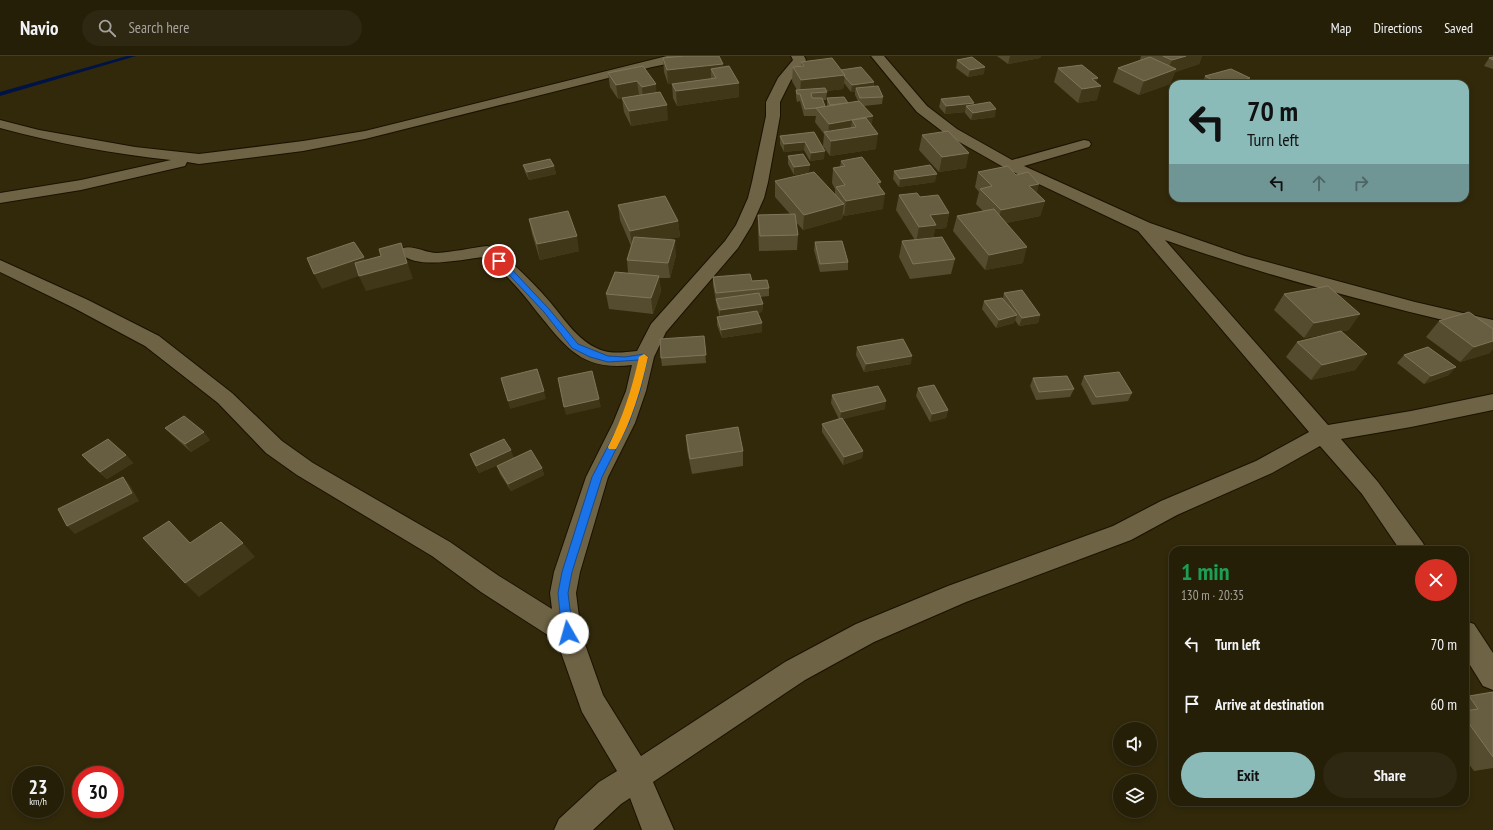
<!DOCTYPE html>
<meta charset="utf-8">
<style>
body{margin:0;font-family:"PT Sans Narrow",sans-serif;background:#2e2712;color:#f1f3f6;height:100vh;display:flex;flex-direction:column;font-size:15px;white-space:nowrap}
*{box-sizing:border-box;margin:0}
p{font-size:13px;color:#a4a29c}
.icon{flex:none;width:22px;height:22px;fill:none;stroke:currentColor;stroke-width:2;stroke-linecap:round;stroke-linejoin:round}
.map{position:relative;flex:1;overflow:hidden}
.side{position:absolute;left:1169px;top:490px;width:300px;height:260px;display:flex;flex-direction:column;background:#261f08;border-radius:12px;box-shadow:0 2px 6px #0003,0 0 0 1px #423d29}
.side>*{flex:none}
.hud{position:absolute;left:1169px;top:24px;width:300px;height:122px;border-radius:12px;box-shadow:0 2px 6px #0003,0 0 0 1px #423d29;background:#8bbbb9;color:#111;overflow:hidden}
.controls{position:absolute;left:1113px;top:666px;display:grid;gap:8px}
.controls a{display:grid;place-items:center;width:44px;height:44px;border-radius:50%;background:#261f08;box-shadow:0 2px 6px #0003,0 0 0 1px #423d29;font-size:20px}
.speed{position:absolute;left:12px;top:710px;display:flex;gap:8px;font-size:20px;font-weight:700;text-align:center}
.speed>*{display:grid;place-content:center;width:52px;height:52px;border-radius:50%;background:#261f08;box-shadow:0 2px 6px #0003,0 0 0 1px #423d29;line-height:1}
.speed small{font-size:10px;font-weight:400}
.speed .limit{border:6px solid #d22;background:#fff;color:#111}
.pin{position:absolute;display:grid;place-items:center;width:34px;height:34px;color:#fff;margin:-17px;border:2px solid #fff;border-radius:50%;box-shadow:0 1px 4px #0007}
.me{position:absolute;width:44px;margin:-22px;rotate:353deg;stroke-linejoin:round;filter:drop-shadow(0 0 3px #0008)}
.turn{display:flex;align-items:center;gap:14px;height:84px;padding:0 12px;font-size:18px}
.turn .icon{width:52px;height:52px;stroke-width:2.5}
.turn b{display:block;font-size:28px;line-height:34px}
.lanes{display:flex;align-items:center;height:38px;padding:0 12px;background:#0003;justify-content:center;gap:20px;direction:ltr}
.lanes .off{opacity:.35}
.round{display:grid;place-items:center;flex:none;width:42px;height:42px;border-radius:21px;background:#2e2712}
.overview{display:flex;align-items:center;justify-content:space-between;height:68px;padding:0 12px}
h1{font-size:24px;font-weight:600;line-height:30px;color:#1e9e55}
.cta{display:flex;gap:8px;margin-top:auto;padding:8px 12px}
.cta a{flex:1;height:46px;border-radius:24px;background:#8bbbb9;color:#111;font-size:16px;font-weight:600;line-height:46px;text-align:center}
.cta a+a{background:#2e2712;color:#f1f3f6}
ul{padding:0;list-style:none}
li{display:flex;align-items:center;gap:12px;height:60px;padding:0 12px}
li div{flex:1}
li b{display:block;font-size:15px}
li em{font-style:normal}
header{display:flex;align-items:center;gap:24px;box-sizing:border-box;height:56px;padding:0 20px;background:#261f08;border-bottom:1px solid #423d29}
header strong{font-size:19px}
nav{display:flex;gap:22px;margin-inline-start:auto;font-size:14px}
.search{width:280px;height:36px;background:#2e2712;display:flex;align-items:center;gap:10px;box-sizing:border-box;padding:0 14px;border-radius:22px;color:#a4a29c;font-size:15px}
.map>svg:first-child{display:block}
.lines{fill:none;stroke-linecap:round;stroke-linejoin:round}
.stream{fill:#001347;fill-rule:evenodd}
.street-casing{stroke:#1a1100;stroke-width:2}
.street{fill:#6e6345;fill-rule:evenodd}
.wall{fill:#554c2f;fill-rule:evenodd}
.shaded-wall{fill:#403618}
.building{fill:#675e42;stroke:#7e755b}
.route{fill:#1a73e8;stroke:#114b97}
.slow{fill:#f59e0b}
</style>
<header>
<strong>Navio</strong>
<div class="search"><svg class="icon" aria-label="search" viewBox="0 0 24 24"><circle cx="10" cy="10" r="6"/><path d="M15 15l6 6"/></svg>Search here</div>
<nav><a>Map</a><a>Directions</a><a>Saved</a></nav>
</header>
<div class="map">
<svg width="1493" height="774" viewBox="0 0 1493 774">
<rect width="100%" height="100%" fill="#32290b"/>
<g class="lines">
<path class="stream" d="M127,0H136L0,40V36Z"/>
<defs>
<g id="street">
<path d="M667,0H692L691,3L652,11L365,83L303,95L199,108L187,106L185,110L81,134L0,147V137L81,124L171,104C113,98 56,87 0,72V64L39,74L135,91L199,98L303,85L365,75Z"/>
<path d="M791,0H804L806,4L803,12L791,24L780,46V60L768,126L764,142L752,169L738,192L666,276L654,301L646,335L635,367L608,421L580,516L576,537L581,577L603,639L641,700L785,606L856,568L948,530L1113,470L1161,445L1256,405L1309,376L1138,175L1005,112L947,79L917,56L871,0H884L927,50L957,73L1012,104L1084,84L1089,85L1091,88L1089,91L1024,110L1150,167L1245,200L1415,246L1493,264V276C1382,250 1272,222 1165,184L1328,369L1411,355L1493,338V354L1411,371L1341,383L1378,426L1423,487L1426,494H1400L1362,438L1320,390L1272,417L1177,459L1131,484L966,546L874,586L805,624L653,726L674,774H642L630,742L621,748L593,774H554L559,763L599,726L617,715L582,656L557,585L481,536L432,500L297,419L266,397L218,347L145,290L74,252L0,216V204L88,244L159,280L232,337L282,385L313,407L450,486L499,520L552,553L550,537L554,516L586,421L613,367L626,335L632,309C581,315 566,291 537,256C522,236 504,215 484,201C464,203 413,215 400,196L403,192C414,189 425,197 437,197C453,196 471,192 487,190C499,193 505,201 514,209C527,221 539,233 550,246C565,264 580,288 604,295C614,298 626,296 637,295L651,268L725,185L736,169L748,142L752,126L766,60V46L778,22L793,4Z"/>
<path d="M1465,565L1474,568L1493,597V634L1483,630L1465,601Z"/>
</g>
</defs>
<use href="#street" class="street-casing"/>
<use href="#street" class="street"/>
</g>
<g class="wall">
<path d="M997,0H1041L1040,2L1008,8Z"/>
<path d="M1141,0H1202L1199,8L1175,16L1170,28L1139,39L1113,26L1118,12L1140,4Z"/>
<path d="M1493,1V13L1484,10L1489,2Z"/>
<path d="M663,2L723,11L739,41L677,50L673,42L672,28L682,26L668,28L664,16Z"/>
<path d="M957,4L984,18L968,21L956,12Z"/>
<path d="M801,6L841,14L874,26V30L883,41L882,48L864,50L872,69L876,93L830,100L823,90L824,78L815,66L816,60H804L800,45L797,46L796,41V34H797L792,25L793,11L801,10ZM844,27L851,36H855V39L858,45L848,47L827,42V50H825L823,44H826L827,36L826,35L843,33Z"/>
<path d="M1058,12L1097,26V44L1078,47L1054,26Z"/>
<path d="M608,17L656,28V36L668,64L631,70L624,56L622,42L618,43L610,31Z"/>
<path d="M1205,20L1250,22L1248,28H1202Z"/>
<path d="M941,43L974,47V49L995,61L971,64L965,57V56L945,58L939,51Z"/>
<path d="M814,76L824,103L810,105L804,94L784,96L780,88V80Z"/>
<path d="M922,79L966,112L939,116L919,94Z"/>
<path d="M788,100L809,116L794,119L788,108Z"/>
<path d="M841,105L881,132L883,153L844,160L843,158L842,163L803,174L796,166L798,179L797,194L759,195L758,174V159L790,158L775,141V125L835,139V133L832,127L833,112L840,111Z"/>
<path d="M523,109L554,110L556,118L529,124L525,116Z"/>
<path d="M894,115L935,126L899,131L893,123Z"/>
<path d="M978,116L1037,137L1045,145L1040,160L1006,167L1023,207L985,214L953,175L957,160L983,155L976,148L979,136L975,131Z"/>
<path d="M899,139L920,141L949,157L946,172L935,173L933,182L955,203L951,218L910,223L899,201L902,185L915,184L896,154Z"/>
<path d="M618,149L678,165L680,181L667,183L676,199L670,222H659L661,235L653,258L609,253L606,238L628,217L627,204L631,190L620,164Z"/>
<path d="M529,163L579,195L540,204L532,178Z"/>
<path d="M815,186L848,206V214L820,216L814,194Z"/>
<path d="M713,221L752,225L769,232V240L760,241L763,248L762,256L757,257L762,276L722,282L717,269V261H720L717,251L716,245L713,229Z"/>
<path d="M1004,237L1040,259L1038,267L1019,270L1015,264L1014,267L996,272L982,253L984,245L1003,242Z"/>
<path d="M1284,238L1349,274L1304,282L1274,254Z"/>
<path d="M1439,265L1490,297L1460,306L1426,281Z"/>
<path d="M704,280L706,307L662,310L661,302Z"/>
<path d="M1297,286L1367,298L1355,314L1311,324L1286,301Z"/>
<path d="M857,291L911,308L864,316L856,299Z"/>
<path d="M1404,299L1449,319L1424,328L1397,307Z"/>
<path d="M1084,320L1132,337L1128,345L1092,349L1081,328Z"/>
<path d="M1033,322L1074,333L1070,341L1036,344L1030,330Z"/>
<path d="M918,332L948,354L946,362L930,366L916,340Z"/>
<path d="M832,339L885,353L842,363L863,395L862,402L843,409L822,376V368L839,363L831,347Z"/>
<path d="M165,372L210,384L191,396L172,379Z"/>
<path d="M686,379L743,395V410L692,418L687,394Z"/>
<path d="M470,398L514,402L479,417L473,406Z"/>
<path d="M82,399H126L133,407L107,423L89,407Z"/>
<path d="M497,410L542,412L544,419L511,435L500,418Z"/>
<path d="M1493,636V712L1474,715L1465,703V642L1469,640Z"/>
</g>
<g class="shaded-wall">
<path d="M1010,0H1041L1040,2L1008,8Z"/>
<path d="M1186,0H1202L1199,8L1175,16L1170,28L1139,39L1144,25L1167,16L1172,4Z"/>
<path d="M723,8V22H716L711,13V23L668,28L667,14Z"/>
<path d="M985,11L984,18L968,21L970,14Z"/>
<path d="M845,19L843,33L800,38L801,24Z"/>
<path d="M1098,22L1095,31L1101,30L1097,44L1078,47L1082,33L1092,23Z"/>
<path d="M1250,22L1248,28H1232Z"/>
<path d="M637,25L639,39L618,43L616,29Z"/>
<path d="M874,26L873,33L856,32L855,36H851L852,29Z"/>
<path d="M739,27V41L677,50L676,35Z"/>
<path d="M656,28L657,43L643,45L642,31Z"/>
<path d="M974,47L973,55L966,50L965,56L945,58L946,50Z"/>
<path d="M667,49L668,64L631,70L629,55Z"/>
<path d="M996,53L995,61L971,64L973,57Z"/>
<path d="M873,60L871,74L856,71L852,64L850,78L828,81L829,68Z"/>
<path d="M878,78L876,93L830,100L831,85Z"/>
<path d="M805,86L804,94L784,96V88Z"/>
<path d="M825,95L824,103L810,105L811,97Z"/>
<path d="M969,97L966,112L939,116L942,101Z"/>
<path d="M810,109L809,116L794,119V111Z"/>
<path d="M554,110L556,118L529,124L527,116Z"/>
<path d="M937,118L935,126L899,131L900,123Z"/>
<path d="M881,126L879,139L885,138L883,153L844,160L846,145L877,127Z"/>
<path d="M1039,128L1035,143L1029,130Z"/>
<path d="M1045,145L1040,160L997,169L1001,154Z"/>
<path d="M844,148L842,163L803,174L804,159Z"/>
<path d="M949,157L946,172L935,173L933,185L916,187L919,171L930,159Z"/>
<path d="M678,165L680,181L632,191L630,175Z"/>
<path d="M577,180L579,195L540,204L537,188Z"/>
<path d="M675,184L676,199L670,222L668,207Z"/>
<path d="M401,187L413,223L366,235L359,220L322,233L314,218L364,201L370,217Z"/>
<path d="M1027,191L1023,207L985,214L989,199Z"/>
<path d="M659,220L661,235L653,258L651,242Z"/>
<path d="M763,248L762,256L720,262V254Z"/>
<path d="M1360,258L1349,274L1304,282L1314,267Z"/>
<path d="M1017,259L1014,267L996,272L999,264Z"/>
<path d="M1040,259L1038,267L1019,270L1022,262Z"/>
<path d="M762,267V276L722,282L721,274Z"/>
<path d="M1493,285V293L1490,297L1460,306L1474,291Z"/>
<path d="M1367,298L1355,314L1311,324L1322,309Z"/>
<path d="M912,300L911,308L864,316L866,308Z"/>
<path d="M1456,311L1449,319L1424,328L1431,320Z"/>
<path d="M544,335L546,343L510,353L508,345Z"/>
<path d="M599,343L601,351L566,359L564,351Z"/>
<path d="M886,345L885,353L840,364L841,356Z"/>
<path d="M948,354L946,362L930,366L932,358Z"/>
<path d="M204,376L210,384L191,396L185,388Z"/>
<path d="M511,394L514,402L479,417L476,410Z"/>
<path d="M863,395L862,402L843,409L844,401Z"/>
<path d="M126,399L133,407L107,423L100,416Z"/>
<path d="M542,412L544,419L511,435L508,428Z"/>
<path d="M123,421L130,429L139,445L75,478L67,470Z"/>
<path d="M243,487L255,501L199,541L185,527Z"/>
</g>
<g class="building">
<path d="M685,0H719L723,8L667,14L663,2Z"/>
<path d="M1163,0H1186L1172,4Z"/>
<path d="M972,1L985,11L970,14L957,4Z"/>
<path d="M1150,1L1176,13L1144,25L1118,12Z"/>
<path d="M1493,1V4L1489,2Z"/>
<path d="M832,2L845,19L801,24L793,11L804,10L801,6Z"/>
<path d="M1082,9L1098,22L1092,23L1101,30L1082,33L1058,12Z"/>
<path d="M643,10L656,28L642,31L637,25L616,29L608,17Z"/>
<path d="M729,10L739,27L676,35L672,28L716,22L711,13Z"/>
<path d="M861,11L874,26L852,29L844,20L845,19L841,14Z"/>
<path d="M1231,13L1250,22L1232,28H1220L1205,20Z"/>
<path d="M878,30L883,41L860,42L856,32Z"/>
<path d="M825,32L827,36L811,37L812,42H822L825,50L817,52L805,53L800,38H797L796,34Z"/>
<path d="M660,36L667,49L629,55L622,42Z"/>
<path d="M969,40L974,47L946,50L941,43Z"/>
<path d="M844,41L848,47L830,49L827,42Z"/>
<path d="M859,45L873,60L829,68L816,52Z"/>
<path d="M990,46L996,53L973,57L966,50Z"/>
<path d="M866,62L878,78L831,85L824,76L856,71L852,64Z"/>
<path d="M948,75L969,97L942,101L922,79Z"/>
<path d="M814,76L825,95L811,97L805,86L784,88L780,80Z"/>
<path d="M803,98L810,109L794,111L788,100Z"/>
<path d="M862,101L881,126L877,127L885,138L846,145L836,131L845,129L833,112L845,110L841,105Z"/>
<path d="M550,103L554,110L527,116L523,109Z"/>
<path d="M930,109L937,118L900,123L894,115Z"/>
<path d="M1008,110L1016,119L1028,116L1039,128L1029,130L1045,145L1001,154L980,133L992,130L978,116Z"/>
<path d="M814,116L844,148L804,159L775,125Z"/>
<path d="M917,137L920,141L938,139L949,157L930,159L936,169L919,171L899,139Z"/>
<path d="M665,140L678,165L630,175L618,149Z"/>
<path d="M994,153L1027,191L989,199L957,160Z"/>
<path d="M568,155L577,180L537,188L529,163Z"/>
<path d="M795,158L798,179L760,180L758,159Z"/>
<path d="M634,181L675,184L668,207L627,204Z"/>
<path d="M942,181L955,203L913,208L902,185Z"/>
<path d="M842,185L848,206L820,208L815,186Z"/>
<path d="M354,186L364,201L314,218L307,202Z"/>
<path d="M401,187L407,207L359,220L355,207L381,200L379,193Z"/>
<path d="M615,216L659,220L651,242L606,238Z"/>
<path d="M750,218L752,225L767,224L769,232L716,237L713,221Z"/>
<path d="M1328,230L1360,258L1314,267L1284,238Z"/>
<path d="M1022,234L1040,259L1022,262L1004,237Z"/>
<path d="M759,237L763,248L720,254L716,243Z"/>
<path d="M1002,242L1017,259L999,264L984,245Z"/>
<path d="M757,255L762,267L721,274L717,261Z"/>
<path d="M1469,256L1493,273V285L1474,291L1439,265Z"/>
<path d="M1341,275L1367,298L1322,309L1297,286Z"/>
<path d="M704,280L706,299L661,302L660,283Z"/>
<path d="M903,283L912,300L866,308L857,291Z"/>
<path d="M1428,291L1456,311L1431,320L1404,299Z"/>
<path d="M537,313L544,335L508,345L501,322Z"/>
<path d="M592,315L599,343L564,351L558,322Z"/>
<path d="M1119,316L1132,337L1096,341L1084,320Z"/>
<path d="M1067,320L1074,333L1039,336L1033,322Z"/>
<path d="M934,329L948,354L932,358L918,332Z"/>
<path d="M878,330L886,345L841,356L832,339Z"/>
<path d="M184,360L204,376L185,388L165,372Z"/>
<path d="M842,362L863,395L844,401L822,368Z"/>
<path d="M738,371L743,395L690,403L686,379Z"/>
<path d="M108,383L126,399L100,416L82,399Z"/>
<path d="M504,383L511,394L476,410L470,398Z"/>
<path d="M531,394L542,412L508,428L497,410Z"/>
<path d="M123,421L132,437L67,470L58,453Z"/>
<path d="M169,465L190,487L221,466L243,487L185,527L143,482Z"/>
<path d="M1493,636V701L1465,662V655L1478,653L1469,640Z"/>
</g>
<path class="route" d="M497,203H502L549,253L578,288L608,300L625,301L644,298L648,301L640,335L629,367L602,421L572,516L568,537L573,577L572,580L568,582L564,580L562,577L558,537L562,516L592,421L620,367L632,335L639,304L608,306L590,301L572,292L544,256L497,206Z"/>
<path class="slow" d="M644,298L648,301C641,333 632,364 616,393H609L608,391C623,361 632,333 639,301Z"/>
</svg>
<div class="controls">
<a><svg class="icon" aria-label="sound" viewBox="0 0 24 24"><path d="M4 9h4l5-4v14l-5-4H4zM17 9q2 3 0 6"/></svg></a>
<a><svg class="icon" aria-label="layers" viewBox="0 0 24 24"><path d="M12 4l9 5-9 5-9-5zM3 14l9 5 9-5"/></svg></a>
</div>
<div class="speed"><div>23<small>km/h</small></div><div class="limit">30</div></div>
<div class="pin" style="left:499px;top:205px;background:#d93025"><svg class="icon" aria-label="arrive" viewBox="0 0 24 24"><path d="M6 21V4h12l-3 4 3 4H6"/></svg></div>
<svg class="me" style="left:568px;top:577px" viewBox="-20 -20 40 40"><circle r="19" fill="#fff"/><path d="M0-13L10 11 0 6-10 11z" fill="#1a73e8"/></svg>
<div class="hud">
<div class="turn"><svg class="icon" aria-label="left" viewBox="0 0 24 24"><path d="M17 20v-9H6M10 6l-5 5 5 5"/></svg><div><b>70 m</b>Turn left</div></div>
<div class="lanes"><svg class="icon" aria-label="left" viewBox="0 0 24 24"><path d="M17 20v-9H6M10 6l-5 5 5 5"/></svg><svg class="icon off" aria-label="ahead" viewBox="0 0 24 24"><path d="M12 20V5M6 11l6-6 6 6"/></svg><svg class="icon off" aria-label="right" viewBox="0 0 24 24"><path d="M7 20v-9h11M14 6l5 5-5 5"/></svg></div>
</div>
<section class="side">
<div class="overview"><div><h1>1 min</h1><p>130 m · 20:35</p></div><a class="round" style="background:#d93025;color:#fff"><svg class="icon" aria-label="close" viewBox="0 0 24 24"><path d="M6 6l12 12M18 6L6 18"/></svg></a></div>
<ul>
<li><svg class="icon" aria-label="left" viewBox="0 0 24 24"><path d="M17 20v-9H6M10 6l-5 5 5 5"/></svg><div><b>Turn left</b></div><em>70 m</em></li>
<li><svg class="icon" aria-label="arrive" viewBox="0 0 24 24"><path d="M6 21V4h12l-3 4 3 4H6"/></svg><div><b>Arrive at destination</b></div><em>60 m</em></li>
</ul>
<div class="cta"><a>Exit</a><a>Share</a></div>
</section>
</div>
